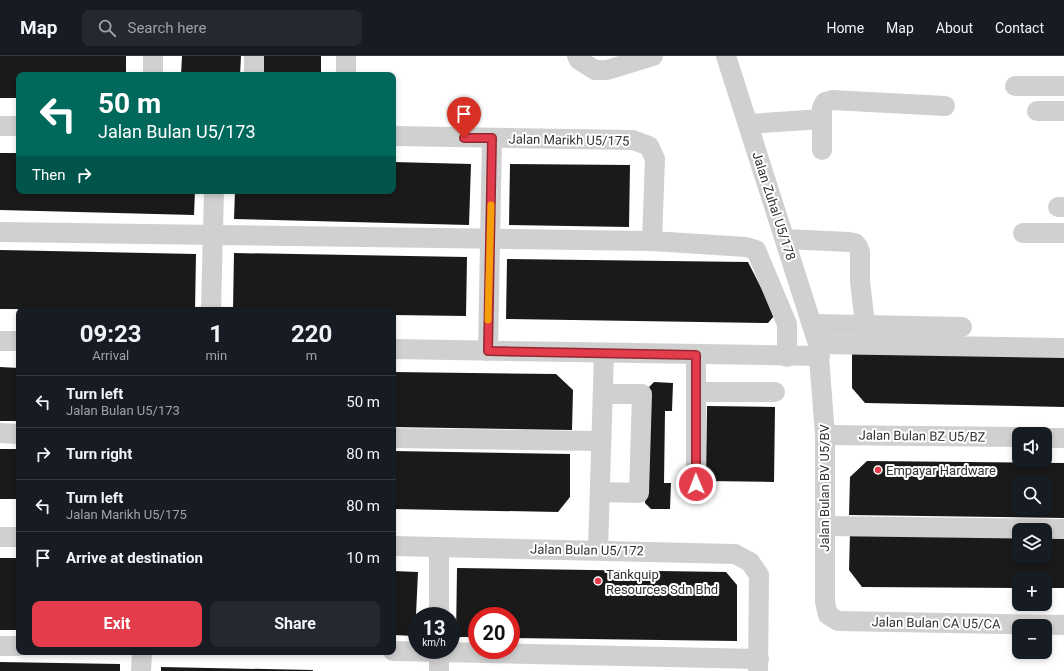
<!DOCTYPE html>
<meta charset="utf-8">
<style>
body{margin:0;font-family:Roboto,sans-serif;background:#242831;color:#f1f3f6;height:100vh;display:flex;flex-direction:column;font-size:15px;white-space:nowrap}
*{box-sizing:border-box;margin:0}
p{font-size:13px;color:#9ea1a6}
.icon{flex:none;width:22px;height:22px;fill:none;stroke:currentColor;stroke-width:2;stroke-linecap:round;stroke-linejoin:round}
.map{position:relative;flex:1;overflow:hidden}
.panel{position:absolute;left:16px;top:251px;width:380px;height:348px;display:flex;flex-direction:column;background:#171b24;border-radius:8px;box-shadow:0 2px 6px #0003}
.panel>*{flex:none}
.top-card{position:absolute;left:16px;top:16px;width:380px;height:122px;border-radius:8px;box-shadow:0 2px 6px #0003;background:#00695c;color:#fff;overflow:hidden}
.controls{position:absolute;left:1012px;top:371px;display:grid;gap:8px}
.controls a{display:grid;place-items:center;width:40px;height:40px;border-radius:8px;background:#171b24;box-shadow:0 2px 6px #0003;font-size:20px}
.speed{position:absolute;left:408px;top:551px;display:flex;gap:8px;font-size:20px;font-weight:700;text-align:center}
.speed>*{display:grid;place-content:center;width:52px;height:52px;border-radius:50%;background:#171b24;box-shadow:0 2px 6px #0003;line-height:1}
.speed small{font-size:10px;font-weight:400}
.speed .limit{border:6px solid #d22;background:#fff;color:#111}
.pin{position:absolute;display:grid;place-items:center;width:34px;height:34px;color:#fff;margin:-41px -17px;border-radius:50% 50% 50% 0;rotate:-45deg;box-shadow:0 0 4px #0007}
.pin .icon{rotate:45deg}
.me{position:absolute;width:44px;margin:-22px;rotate:359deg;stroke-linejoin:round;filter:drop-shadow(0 0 3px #0008)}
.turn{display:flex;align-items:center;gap:14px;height:84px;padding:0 16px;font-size:18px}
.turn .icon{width:52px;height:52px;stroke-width:2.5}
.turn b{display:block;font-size:28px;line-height:34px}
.then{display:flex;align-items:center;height:38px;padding:0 16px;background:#0003;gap:8px;font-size:15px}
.eta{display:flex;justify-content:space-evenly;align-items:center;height:68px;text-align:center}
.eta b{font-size:24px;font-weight:700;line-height:28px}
.button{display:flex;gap:8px;margin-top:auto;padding:8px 16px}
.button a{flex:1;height:46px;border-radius:8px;background:#e33c4b;color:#fff;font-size:16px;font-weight:700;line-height:46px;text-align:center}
.button a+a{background:#242831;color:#f1f3f6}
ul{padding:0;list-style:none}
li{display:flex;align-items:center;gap:12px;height:52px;padding:0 16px;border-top:1px solid #363941}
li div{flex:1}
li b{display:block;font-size:15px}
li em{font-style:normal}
header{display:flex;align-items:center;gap:24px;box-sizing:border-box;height:56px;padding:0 20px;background:#171b24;border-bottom:1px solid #363941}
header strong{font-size:19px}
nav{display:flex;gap:22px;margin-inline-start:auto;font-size:14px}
.search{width:280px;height:36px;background:#242831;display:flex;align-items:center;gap:10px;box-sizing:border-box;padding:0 14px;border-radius:8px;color:#9ea1a6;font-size:15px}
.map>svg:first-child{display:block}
.building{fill:#1a1a1a;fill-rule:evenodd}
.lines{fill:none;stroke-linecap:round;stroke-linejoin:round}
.minor{stroke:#d0d0d0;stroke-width:20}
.route-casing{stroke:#942731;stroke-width:10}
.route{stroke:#e33c4b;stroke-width:7}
.slow{stroke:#f59e0b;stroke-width:7}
.poi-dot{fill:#e33c4b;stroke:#fff;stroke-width:1.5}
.labels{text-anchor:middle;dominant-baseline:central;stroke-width:4;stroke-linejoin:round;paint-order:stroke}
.street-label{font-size:13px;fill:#333;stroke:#fff}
.poi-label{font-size:13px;fill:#333;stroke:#fff;text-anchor:start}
</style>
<header>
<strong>Map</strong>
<div class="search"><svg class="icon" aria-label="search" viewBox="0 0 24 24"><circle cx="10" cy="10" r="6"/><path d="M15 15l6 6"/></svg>Search here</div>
<nav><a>Home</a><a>Map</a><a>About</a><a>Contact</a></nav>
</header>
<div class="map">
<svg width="1064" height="615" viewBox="0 0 1064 615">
<rect width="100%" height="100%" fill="#fff"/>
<g class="building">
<path d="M0,0H126V19H19V42H0Z"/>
<path d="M182,0H241L240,19H181Z"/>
<rect x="264" y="0" width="57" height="19"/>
<path d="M0,97H19V135H195L194,159L0,154Z"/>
<path d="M393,106L471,108L469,169L234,163L235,135H393Z"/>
<path d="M510,108L630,109L629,171L509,169Z"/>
<path d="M0,194L196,198L195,254L0,253Z"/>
<path d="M234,197L467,201L466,260L393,259V254H233Z"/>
<path d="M507,203L748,206L775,259L768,267L506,263Z"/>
<path d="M852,296L1064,299V351L865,347L852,332Z"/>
<path d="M0,311L19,312V365H0Z"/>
<path d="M393,316L556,318L573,334L572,374L393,371Z"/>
<path d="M654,326L673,327L672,355H665L664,427H671L670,453H651L645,447L649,331Z"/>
<path d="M707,350L775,351L774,426L706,425Z"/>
<path d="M0,393H19L18,443H0Z"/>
<path d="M393,395L570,398V441L558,456L393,453Z"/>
<path d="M867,405L1064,407V462L849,459L850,421ZM1019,426H1045V452H1019Z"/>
<path d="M850,477L1019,480V500H1045V480L1064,481V532H1045V522H1019V532L862,531L849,514Z"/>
<rect x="0" y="502" width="19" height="72"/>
<path d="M457,512L726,516L737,529V585L511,582V560H477V581H456Z"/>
<path d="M393,515L418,516L415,580L393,579Z"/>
<path d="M0,606L120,608V615H0Z"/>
<path d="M161,611L313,614V615H161Z"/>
</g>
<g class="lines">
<g class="minor">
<path d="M577,0L579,4L595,14H607L653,0"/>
<path d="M726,0L818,288L825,379V546L828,559L838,565L1064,569"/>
<path d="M153,19V0"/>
<path d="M254,19V0"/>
<path d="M346,19V0"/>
<path d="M1015,30H1064"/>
<path d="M1037,55H1064"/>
<path d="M822,63V94"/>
<path d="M748,68L822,63V52L825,46L832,44L945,50"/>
<path d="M0,70H19"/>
<path d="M393,80L633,84L649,90L655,103L652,185"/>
<path d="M1058,151H1064"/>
<path d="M0,176L652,185L746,191L756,194L787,268V301"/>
<path d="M1023,177H1064"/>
<path d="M785,183L849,186L855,187L858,191L860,196V225L865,269L962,271"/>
<path d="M211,254L214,135"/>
<path d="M812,268L865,269"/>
<path d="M0,285H19"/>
<path d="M818,288L1064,292"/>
<path d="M393,293L820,300"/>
<path d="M488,295L492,82"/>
<path d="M696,299V428"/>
<path d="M696,336H775"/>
<path d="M0,377L19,378"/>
<path d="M825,379L1019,381"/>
<path d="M393,382L601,385"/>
<path d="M1045,382H1064"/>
<path d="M600,436L639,437L642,338H603"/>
<path d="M825,470L1064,473"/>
<path d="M0,481H19"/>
<path d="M393,490L735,498L750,506L759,519L758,615"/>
<path d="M598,494L604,297"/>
<path d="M439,560V491"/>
<path d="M0,590H19"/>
<path d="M393,595L759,603"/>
<path d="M141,615L142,596"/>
<path d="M439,615V594"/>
</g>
</g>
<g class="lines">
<defs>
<path id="route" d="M464,82H492L488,295L696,299V428"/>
</defs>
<use href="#route" class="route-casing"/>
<use href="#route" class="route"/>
<path class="slow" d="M488,264L491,149"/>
</g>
<g class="poi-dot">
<circle cx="878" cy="414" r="4"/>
<circle cx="598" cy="525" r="4"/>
</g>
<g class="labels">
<g class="street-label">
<text transform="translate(569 84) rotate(1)">Jalan Marikh U5/175</text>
<text transform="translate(774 150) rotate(72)">Jalan Zuhal U5/178</text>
<text transform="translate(922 380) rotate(1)">Jalan Bulan BZ U5/BZ</text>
<text transform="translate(824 432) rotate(-90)">Jalan Bulan BV U5/BV</text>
<text transform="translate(587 494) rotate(1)">Jalan Bulan U5/172</text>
<text transform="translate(936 567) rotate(1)">Jalan Bulan CA U5/CA</text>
</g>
<g class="poi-label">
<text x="886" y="414">Empayar Hardware</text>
<text x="606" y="518">Tankquip<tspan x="606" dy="15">Resources Sdn Bhd</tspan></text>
</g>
</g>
</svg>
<div class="controls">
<a><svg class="icon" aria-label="sound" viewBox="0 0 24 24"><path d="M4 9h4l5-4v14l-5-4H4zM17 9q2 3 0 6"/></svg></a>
<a><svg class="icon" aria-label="search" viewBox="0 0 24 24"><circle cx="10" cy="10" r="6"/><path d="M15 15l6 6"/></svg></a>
<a><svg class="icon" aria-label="layers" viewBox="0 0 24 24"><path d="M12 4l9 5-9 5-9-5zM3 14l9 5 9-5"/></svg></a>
<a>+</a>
<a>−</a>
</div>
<div class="speed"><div>13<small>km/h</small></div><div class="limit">20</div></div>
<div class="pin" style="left:464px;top:82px;background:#d93025"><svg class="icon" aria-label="arrive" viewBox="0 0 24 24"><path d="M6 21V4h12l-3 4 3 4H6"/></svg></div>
<svg class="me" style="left:696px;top:428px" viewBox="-20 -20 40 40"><circle r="17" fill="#e33c4b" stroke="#fff" stroke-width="3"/><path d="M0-11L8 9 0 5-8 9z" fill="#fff"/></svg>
<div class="top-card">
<div class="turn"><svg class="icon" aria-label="left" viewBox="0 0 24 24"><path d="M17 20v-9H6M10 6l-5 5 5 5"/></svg><div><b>50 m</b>Jalan Bulan U5/173</div></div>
<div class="then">Then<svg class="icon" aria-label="right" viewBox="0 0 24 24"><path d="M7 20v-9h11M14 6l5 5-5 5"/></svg></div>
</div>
<section class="panel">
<div class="eta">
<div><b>09:23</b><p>Arrival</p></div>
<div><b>1</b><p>min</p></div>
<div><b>220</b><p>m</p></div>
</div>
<ul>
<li><svg class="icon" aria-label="left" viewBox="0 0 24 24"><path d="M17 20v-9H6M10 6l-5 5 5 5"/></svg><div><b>Turn left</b><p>Jalan Bulan U5/173</p></div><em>50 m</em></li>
<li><svg class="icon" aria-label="right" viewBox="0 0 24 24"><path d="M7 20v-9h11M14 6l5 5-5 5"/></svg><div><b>Turn right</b></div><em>80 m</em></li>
<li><svg class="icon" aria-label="left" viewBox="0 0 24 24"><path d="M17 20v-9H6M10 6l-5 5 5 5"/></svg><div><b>Turn left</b><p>Jalan Marikh U5/175</p></div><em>80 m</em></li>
<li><svg class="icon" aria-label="arrive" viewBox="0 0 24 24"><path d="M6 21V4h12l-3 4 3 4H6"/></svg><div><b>Arrive at destination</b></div><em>10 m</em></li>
</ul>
<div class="button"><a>Exit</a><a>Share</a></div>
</section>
</div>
